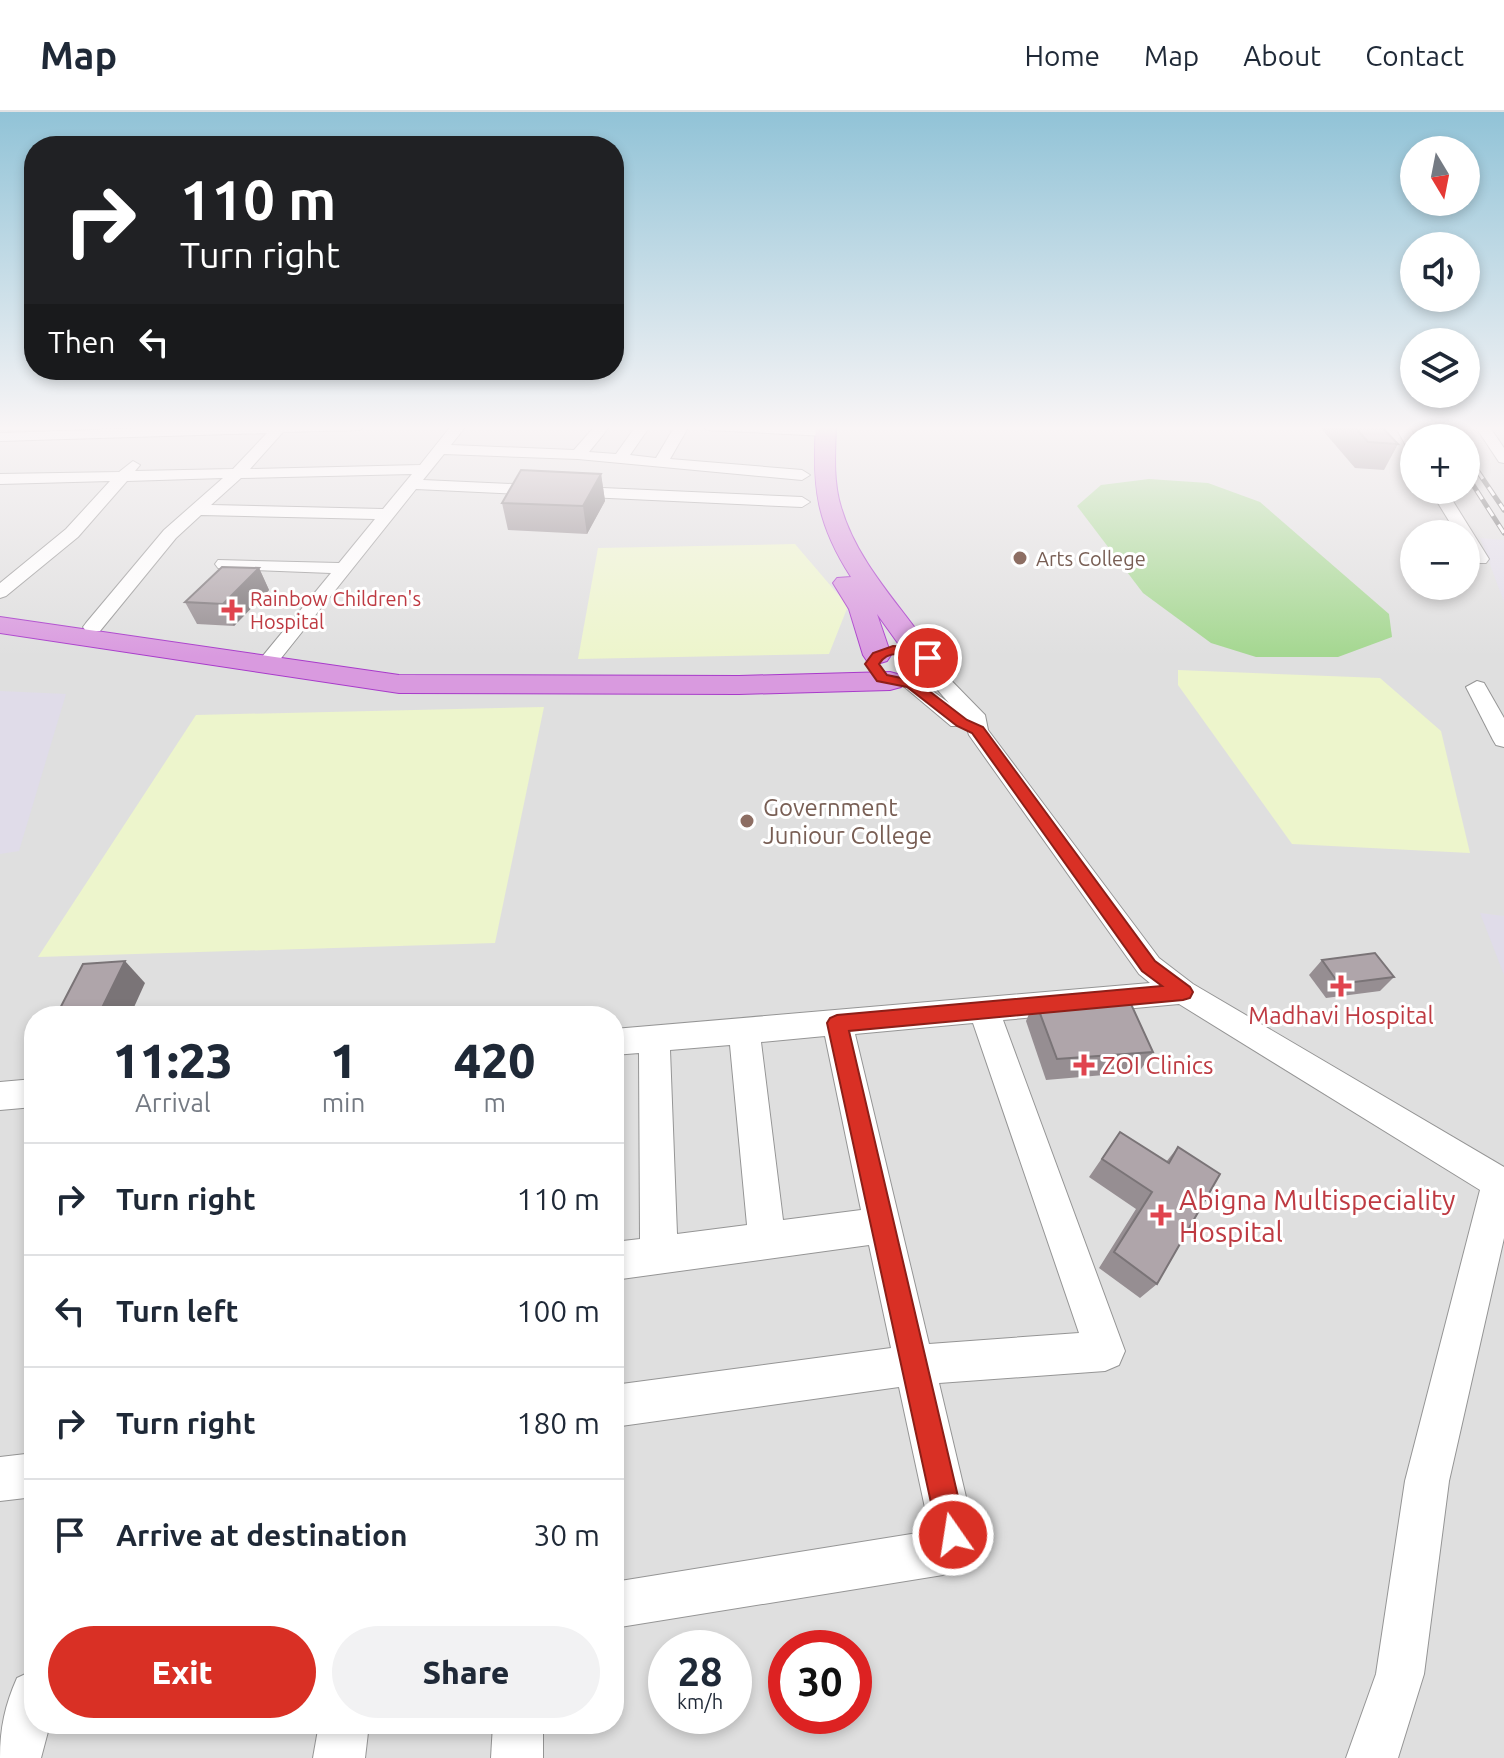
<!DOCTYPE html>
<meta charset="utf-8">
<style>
body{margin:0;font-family:Ubuntu,sans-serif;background:#f2f2f3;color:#1f2937;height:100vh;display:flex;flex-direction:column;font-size:30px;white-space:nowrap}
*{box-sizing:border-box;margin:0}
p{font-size:26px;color:#747a83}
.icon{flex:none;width:44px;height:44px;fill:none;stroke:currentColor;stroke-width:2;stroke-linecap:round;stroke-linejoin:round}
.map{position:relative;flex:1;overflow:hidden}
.side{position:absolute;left:24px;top:894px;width:600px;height:728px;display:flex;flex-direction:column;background:#fff;border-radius:32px;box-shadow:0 4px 12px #0003}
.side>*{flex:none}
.top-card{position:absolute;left:24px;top:24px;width:600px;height:244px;border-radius:32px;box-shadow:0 4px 12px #0003;background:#202124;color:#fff;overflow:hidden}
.needle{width:52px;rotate:170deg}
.tools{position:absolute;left:1400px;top:24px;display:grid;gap:16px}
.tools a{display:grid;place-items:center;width:80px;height:80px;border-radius:50%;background:#fff;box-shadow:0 4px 12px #0003;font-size:40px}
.speed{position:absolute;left:648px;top:1518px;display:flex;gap:16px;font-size:40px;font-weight:700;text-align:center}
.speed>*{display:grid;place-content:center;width:104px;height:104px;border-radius:50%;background:#fff;box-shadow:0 4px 12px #0003;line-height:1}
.speed small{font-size:20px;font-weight:400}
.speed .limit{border:12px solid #d22;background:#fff;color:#111}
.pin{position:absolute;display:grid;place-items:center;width:68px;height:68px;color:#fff;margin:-34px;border:4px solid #fff;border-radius:50%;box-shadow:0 2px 8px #0007}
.me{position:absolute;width:88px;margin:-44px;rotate:347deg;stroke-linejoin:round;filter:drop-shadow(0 0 6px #0008)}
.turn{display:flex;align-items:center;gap:28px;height:168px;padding:0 24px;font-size:36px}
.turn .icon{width:104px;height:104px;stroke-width:2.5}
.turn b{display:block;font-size:56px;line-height:68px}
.then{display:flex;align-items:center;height:76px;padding:0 24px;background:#0003;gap:16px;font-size:30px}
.eta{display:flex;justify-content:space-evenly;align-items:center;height:136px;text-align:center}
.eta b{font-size:48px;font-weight:800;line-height:56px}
.cta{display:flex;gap:16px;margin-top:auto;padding:16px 24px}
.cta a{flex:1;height:92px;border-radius:48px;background:#d93025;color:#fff;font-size:32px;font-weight:800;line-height:92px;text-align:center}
.cta a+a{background:#f2f2f3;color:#1f2937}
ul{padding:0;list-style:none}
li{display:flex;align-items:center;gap:24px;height:112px;padding:0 24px;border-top:2px solid #e0e1e3}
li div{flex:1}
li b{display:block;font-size:30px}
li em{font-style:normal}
header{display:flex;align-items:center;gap:48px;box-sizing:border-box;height:112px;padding:0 40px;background:#fff;border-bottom:2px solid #e0e1e3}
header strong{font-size:38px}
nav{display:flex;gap:44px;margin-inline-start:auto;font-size:28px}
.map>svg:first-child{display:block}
.residential{fill:#dfdfdf;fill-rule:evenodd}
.industrial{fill:#e0dce9}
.park{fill:#edf5cc}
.pitch{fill:#a4d790}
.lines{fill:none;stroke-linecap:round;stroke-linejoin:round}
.minor-casing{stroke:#959595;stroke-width:2}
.highway-casing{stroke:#a83bca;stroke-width:2}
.minor{fill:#fff;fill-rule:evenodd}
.highway{fill:#d99adf;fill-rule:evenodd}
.rail-casing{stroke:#6f6f6f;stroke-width:5}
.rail{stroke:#fff;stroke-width:3;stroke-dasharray:10;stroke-linecap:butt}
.wall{fill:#968e92}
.shaded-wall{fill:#7a7477}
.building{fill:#afa5aa;stroke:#7a7477;stroke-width:2}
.route{fill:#d93025;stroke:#8d1f18;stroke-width:2}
.education-dot{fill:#8d6e63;stroke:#fff;stroke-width:3}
.health-dot{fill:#e0444e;stroke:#fff;stroke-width:3}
.labels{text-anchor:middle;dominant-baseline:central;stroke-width:6;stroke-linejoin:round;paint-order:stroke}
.far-education-label{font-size:20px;fill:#785e54;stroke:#fff;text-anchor:start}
.far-health-label{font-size:20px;fill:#be3a42;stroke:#fff;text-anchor:start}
.education-label{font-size:24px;fill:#785e54;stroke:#fff;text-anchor:start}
.health-label{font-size:24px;fill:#be3a42;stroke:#fff}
.near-health-label{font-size:28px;fill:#be3a42;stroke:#fff;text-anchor:start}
</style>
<header>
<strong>Map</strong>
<nav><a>Home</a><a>Map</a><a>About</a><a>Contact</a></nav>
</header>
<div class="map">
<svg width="1504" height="1646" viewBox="0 0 1504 1646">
<rect width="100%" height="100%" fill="#f1e9eb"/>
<path class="residential" d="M0,314H1504V1646H0ZM1414,326H1466V378H1414ZM1414,422H1466V474H1414ZM34,904H614V1612H34ZM666,1536H734V1604H666ZM786,1536H854V1604H786Z"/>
<g class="industrial">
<path d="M1480,426L1504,428V490Z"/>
<path d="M0,579L66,582L19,739L0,742Z"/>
<path d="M1480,801L1504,804V863Z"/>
</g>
<g class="park">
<path d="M795,432L848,494L829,542L578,547L598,436Z"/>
<path d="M1178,558L1380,566L1441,619L1470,741L1292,732L1178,573Z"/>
<path d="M544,595L495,831L38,845L196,603Z"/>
</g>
<path class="pitch" d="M1149,367L1208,371L1260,390L1389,502L1392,525L1338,545H1256L1211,531L1143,481L1077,394L1101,373Z"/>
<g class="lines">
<defs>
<g id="minor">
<path d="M211,314H366L359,318L283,320L250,357L420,353L451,314H466L451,333L574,338L595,314H610L589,340L616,342L636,314H650L630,343L656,346L675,314H689L670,347L802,358L810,363L802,368L578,347L444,342L423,368L802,385L810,390L802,395L416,377L274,555L267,557L257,551L331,461L224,457L218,456L215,452L218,448L339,451L375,407L201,403L176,426L100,519H86L83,515L86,511L164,418L223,366L127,369L78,425L6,484L0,486V471L66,417L110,369L0,372V362L119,360L133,349L140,353L135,359L233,357L267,321L0,329V321ZM412,362L383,397L211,393L241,366Z"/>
<path d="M701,314C725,314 819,309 833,320L826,324L708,318Z"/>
<path d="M1395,314H1409L1416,326L1414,340L1409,339Z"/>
<path d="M1475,314H1489L1504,336V351L1499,350Z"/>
<path d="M1430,378H1446L1489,447L1486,451H1474L1466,438V422H1457Z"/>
<path d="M933,555L940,557L985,603L988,618L1159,846L1193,872L1504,1055V1126L1449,1369L1424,1562L1398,1646H1346L1376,1562L1405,1369L1480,1078L1179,892L1003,908L1125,1239L1119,1253L1105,1259L939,1271L975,1423L968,1449L943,1463L614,1516V1470L930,1419L899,1275L614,1315V1273L891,1236L869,1133L614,1168V1130L640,1127L639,941L614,943V917L1150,871L1139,862L969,623L966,614H951L901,572L904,568H918L949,591L923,561ZM973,911L1079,1221L929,1232L855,922ZM825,924L861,1098L783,1108L761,930ZM730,933L747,1113L677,1122L670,938Z"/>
<path d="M1477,569L1484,571L1504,606V635L1496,633L1493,628L1466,575Z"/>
<path d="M34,967V995L0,998V970Z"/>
<path d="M34,1341V1385L0,1389V1345Z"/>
<path d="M34,1558V1612H50L41,1646H0C0,1616 5,1593 17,1566Z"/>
<path d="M319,1612H369L365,1646H313Z"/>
<path d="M493,1612H543V1646H491Z"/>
</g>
<g id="highway">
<path d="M816,314H836C835,341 833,369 841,395C857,451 902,495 934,542L930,548L920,551L910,548L877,502L891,543L887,549L877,552L867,549L863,543L849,497L833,471L837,466L851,465C817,412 812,376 816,314Z"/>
<path d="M0,505L399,563L739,564L890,560L901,563L905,569L901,575L890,578L739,582L399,581L0,521Z"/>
</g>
</defs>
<use href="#minor" class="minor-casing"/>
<use href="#highway" class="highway-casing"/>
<use href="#minor" class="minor"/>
<use href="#highway" class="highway"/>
<defs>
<g id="rail">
<path d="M1447,314L1456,326"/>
<path d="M1466,342L1504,398"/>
<path d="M1466,362L1504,421"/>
</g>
</defs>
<use href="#rail" class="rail-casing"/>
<use href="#rail" class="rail"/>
</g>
<g class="wall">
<path d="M1319,314H1381L1398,332L1384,358L1355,356Z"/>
<path d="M601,362L605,389L587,422L508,418L502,391Z"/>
<path d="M259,456L269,478L234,514L197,512L185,490Z"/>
<path d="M1322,848L1394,865L1380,879L1326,886L1309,863Z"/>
<path d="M1035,888L1153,940L1139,960L1046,968L1026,909Z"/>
<path d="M1120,1020L1166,1050L1178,1035L1157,1172L1140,1186L1099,1156L1136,1097L1089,1065Z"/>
</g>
<g class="shaded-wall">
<path d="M601,362L605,389L587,422L583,394Z"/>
<path d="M259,456L269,478L234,514L223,492Z"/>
<path d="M125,849L145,871L130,904H98Z"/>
</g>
<g class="building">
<path d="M1354,314H1381L1398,332L1368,330Z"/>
<path d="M521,358L601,362L583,394L502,391Z"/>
<path d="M222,455L259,456L223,492L185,490Z"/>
<path d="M1375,841L1394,865L1339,872L1322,848Z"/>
<path d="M125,849L98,904H56L83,852Z"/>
<path d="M1125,879L1153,940L1057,947L1035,888Z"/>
<path d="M1120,1020L1169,1051L1178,1035L1220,1062L1157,1172L1114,1140L1152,1080L1102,1047Z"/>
</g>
<linearGradient id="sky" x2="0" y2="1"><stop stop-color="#91c3d7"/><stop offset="0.58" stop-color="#f9f5f6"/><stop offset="1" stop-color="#f9f5f6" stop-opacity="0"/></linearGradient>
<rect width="1504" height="545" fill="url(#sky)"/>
<path class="route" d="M893,534L912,535L932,543L934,546L928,550C912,545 890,534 879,552L887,563L916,569L967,608L983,615L1155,849L1190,875L1193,880L1190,886L1183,888L849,919L967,1423L963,1433L953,1438L942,1433L938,1423L827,911L830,906L837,903L1162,874L1142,859L972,621L957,614L907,575L877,569L865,552L873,541Z"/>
<g class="education-dot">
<circle cx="1020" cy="446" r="8"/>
<circle cx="747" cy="709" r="8"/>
</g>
<g class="health-dot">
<path d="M228 486h8v8h8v8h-8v8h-8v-8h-8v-8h8z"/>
<path d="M1337 862h8v8h8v8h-8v8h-8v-8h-8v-8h8z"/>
<path d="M1080 941h8v8h8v8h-8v8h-8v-8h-8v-8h8z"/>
<path d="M1157 1091h8v8h8v8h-8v8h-8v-8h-8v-8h8z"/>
</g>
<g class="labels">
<g class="far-education-label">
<text x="1036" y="446">Arts College</text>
</g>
<g class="far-health-label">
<text x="250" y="486">Rainbow Children's<tspan x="250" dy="23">Hospital</tspan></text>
</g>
<g class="education-label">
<text x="763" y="695">Government<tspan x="763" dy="28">Juniour College</tspan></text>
</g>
<g class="health-label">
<text x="1341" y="903">Madhavi Hospital</text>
<text x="1102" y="953" text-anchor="start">ZOI Clinics</text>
</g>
<g class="near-health-label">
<text x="1179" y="1087">Abigna Multispeciality<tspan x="1179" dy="32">Hospital</tspan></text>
</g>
</g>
</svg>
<div class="tools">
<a><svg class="needle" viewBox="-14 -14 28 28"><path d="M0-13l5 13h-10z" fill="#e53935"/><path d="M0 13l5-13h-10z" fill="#747a83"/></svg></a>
<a><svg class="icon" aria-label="sound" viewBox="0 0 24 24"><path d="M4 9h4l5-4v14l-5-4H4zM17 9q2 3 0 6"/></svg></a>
<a><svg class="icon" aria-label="layers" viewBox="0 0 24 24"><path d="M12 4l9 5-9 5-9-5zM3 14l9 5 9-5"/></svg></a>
<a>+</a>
<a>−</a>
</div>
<div class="speed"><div>28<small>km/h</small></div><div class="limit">30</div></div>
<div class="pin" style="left:928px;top:546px;background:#d93025"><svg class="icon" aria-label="arrive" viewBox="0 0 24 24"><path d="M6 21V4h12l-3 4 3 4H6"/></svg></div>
<svg class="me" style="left:953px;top:1423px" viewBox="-20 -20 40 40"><circle r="17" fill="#d93025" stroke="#fff" stroke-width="3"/><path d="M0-11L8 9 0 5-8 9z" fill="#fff"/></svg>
<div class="top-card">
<div class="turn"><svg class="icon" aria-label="right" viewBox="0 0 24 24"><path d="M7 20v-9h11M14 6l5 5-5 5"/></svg><div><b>110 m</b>Turn right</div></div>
<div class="then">Then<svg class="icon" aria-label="left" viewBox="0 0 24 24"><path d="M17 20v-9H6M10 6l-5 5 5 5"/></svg></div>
</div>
<section class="side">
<div class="eta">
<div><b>11:23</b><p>Arrival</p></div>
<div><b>1</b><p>min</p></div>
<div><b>420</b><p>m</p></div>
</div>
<ul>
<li><svg class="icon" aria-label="right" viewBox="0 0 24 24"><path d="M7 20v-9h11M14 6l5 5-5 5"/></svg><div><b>Turn right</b></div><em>110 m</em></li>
<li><svg class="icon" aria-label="left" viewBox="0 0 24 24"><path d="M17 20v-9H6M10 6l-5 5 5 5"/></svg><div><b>Turn left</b></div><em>100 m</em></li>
<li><svg class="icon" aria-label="right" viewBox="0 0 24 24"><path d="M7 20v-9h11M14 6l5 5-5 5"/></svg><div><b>Turn right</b></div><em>180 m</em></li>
<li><svg class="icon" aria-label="arrive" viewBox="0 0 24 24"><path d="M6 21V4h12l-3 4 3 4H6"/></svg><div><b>Arrive at destination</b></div><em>30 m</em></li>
</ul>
<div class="cta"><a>Exit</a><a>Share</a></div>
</section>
</div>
